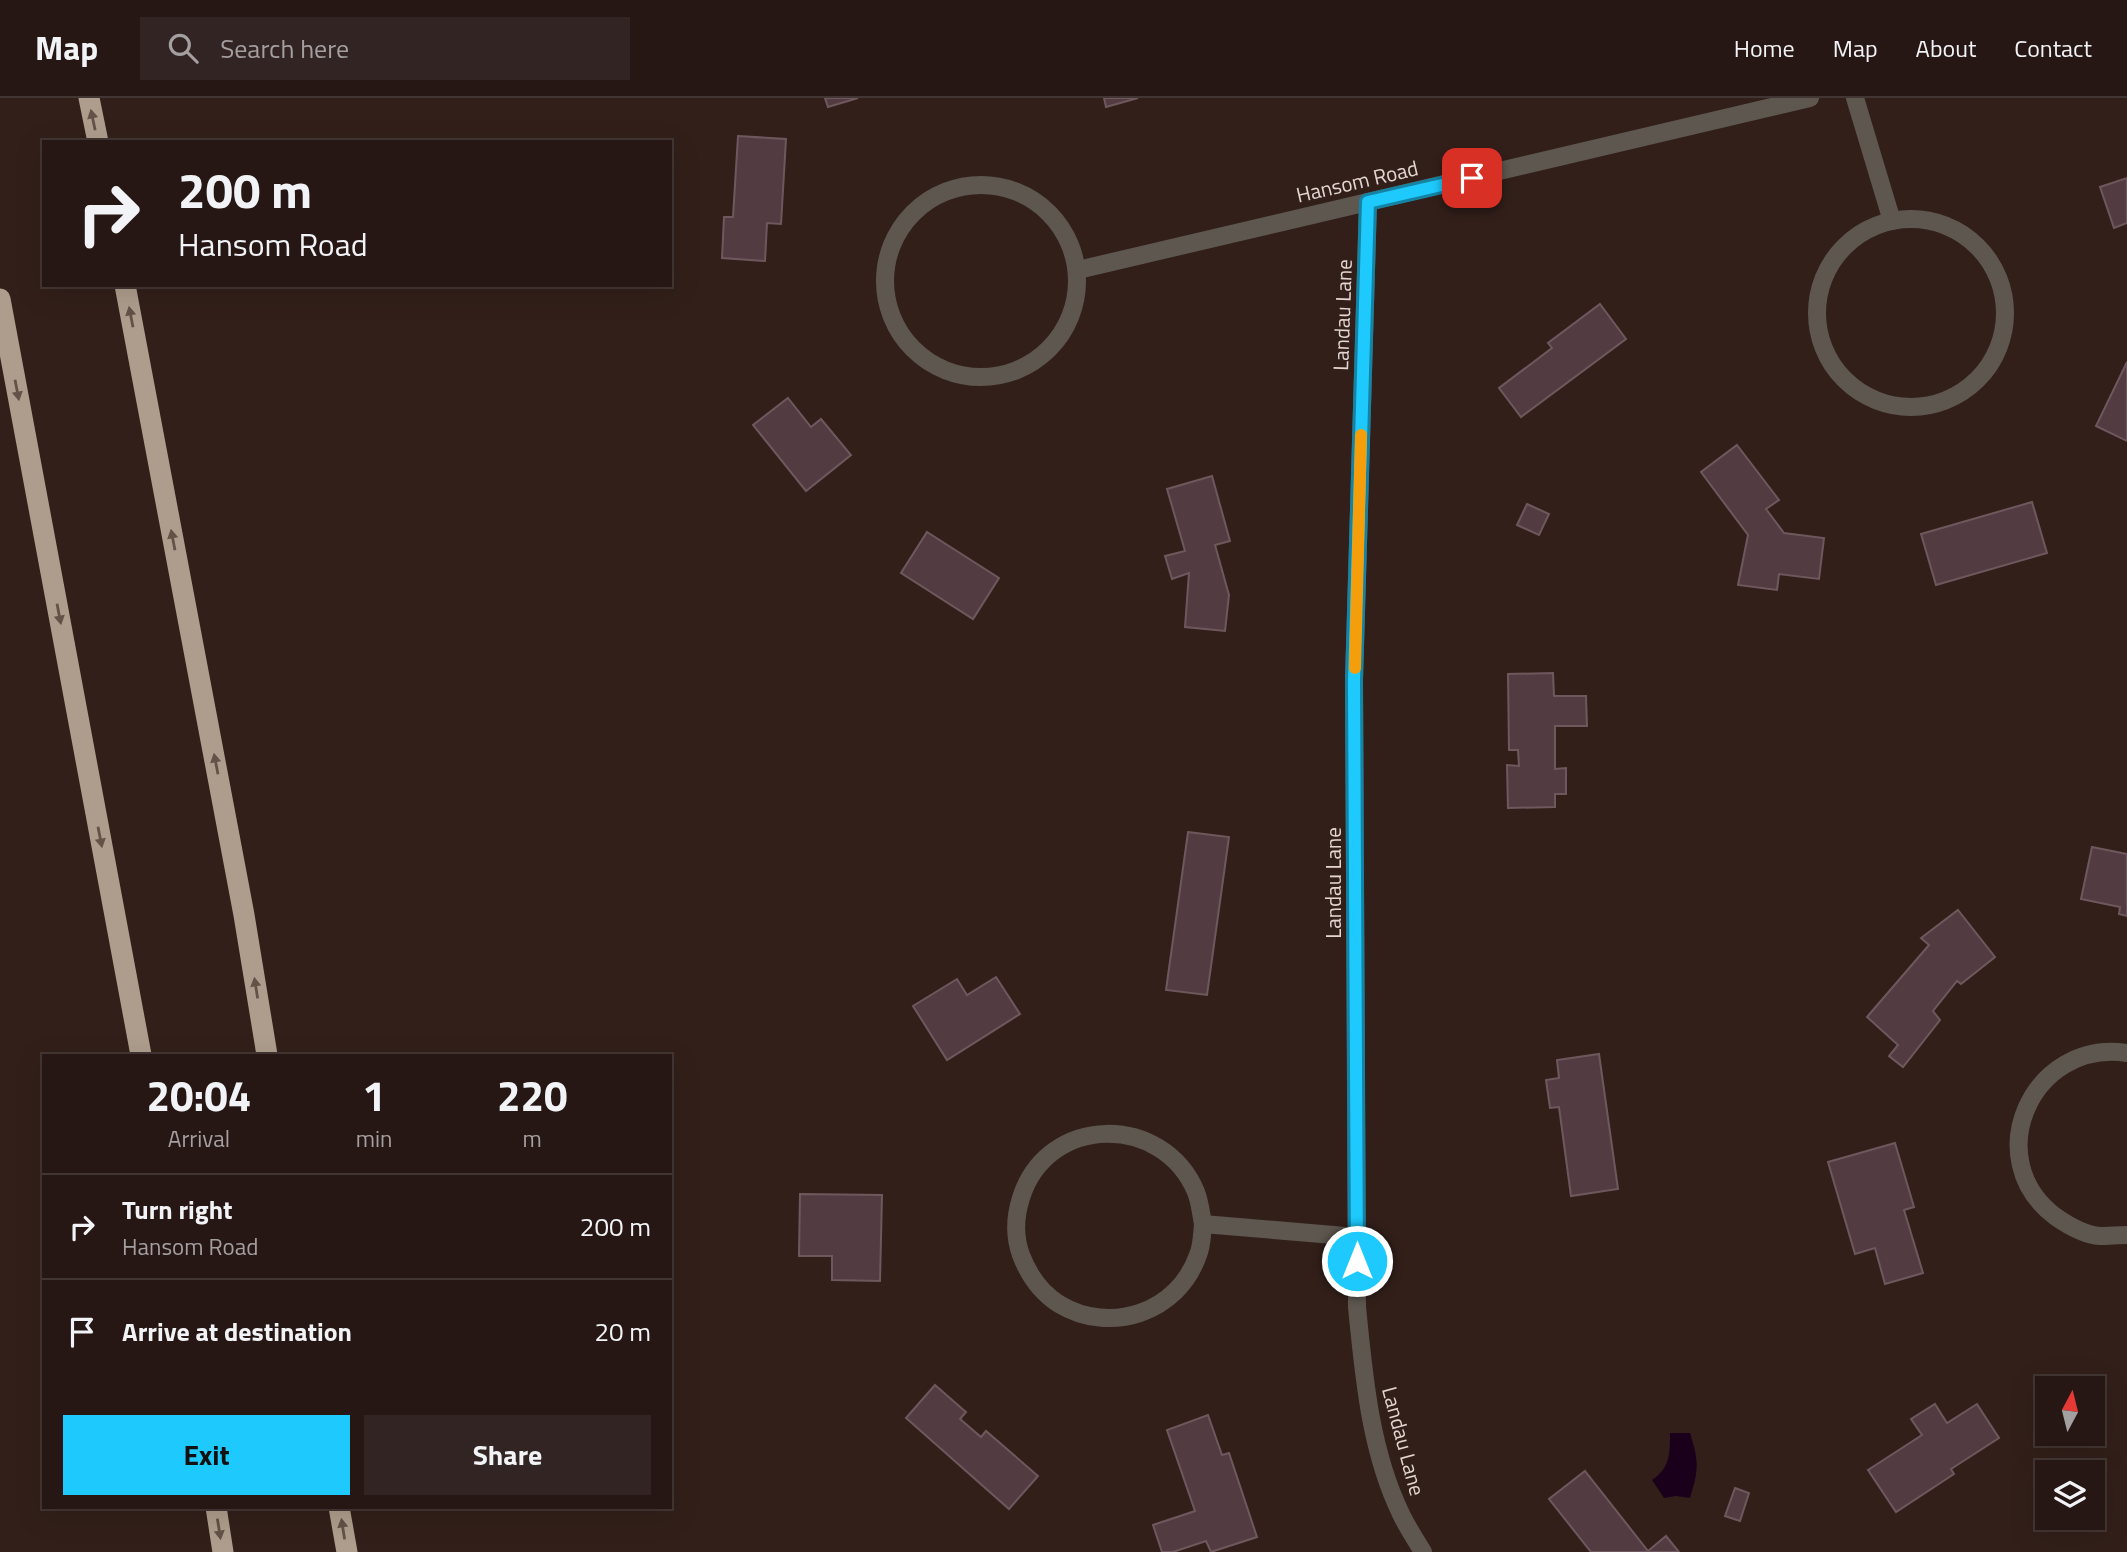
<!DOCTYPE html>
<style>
body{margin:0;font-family:"Titillium Web",sans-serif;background:#322422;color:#f1f3f6;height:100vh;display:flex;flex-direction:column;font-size:26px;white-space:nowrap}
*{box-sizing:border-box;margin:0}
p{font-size:23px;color:#a49fa0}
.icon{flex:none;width:38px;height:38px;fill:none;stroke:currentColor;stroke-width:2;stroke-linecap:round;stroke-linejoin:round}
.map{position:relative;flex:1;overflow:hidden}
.sheet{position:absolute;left:42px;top:956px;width:630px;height:455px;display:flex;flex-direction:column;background:#261714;border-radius:0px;box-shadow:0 7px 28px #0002,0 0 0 2px #423634}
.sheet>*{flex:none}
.guide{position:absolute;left:42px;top:42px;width:630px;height:147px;border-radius:0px;box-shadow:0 7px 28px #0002,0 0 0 2px #423634;background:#261714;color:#f1f3f6;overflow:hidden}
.needle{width:46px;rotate:7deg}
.fabs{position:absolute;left:2035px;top:1278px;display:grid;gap:14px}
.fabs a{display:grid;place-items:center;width:70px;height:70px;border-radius:0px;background:#261714;box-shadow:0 7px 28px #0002,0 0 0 2px #423634;font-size:35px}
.pin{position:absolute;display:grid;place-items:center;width:60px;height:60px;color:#fff;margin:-30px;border-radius:14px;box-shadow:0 4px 10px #0006}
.me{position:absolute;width:77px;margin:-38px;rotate:0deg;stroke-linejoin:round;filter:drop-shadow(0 0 5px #0008)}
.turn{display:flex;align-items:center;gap:24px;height:147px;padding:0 21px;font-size:32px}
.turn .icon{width:91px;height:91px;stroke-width:2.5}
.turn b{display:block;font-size:49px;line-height:60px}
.eta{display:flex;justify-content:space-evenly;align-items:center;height:119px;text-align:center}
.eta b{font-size:42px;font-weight:700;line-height:49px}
.action{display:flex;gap:14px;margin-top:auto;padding:14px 21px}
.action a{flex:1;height:80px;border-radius:0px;background:#1ec9fd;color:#111;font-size:28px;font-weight:700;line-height:80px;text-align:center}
.action a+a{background:#322422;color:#f1f3f6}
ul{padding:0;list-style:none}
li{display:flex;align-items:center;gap:21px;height:105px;padding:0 21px;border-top:2px solid #423634}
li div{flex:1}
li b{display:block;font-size:26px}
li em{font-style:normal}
header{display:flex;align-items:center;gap:42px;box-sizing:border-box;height:98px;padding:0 35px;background:#261714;border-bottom:2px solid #423634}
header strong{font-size:33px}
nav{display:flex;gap:38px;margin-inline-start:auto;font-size:24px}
.search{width:490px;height:63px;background:#322422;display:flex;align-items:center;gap:18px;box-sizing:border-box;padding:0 24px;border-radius:0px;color:#a49fa0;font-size:26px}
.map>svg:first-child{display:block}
.water{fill:#1b001c}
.building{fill:#523c42;stroke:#6f585d;stroke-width:2}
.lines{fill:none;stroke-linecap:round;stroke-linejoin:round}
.minor{stroke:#5e5750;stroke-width:18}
.highway{stroke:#ae9d8c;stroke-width:21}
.oneway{fill:#645148}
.route-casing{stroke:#1483a4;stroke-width:18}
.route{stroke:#1ec9fd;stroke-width:12}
.slow{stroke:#f59e0b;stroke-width:12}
.labels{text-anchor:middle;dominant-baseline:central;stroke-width:7;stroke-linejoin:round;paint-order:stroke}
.street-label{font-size:21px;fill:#e3d5d2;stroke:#321f1a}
</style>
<header>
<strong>Map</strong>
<div class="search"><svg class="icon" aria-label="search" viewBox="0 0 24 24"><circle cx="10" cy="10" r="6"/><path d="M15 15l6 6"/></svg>Search here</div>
<nav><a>Home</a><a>Map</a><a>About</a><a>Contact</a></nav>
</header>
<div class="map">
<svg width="2127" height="1454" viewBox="0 0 2127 1454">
<rect width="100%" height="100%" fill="#321f1a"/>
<path class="water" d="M1670,1335H1690C1699,1364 1699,1371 1690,1400L1676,1398L1664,1400L1652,1382C1670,1370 1670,1356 1670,1335Z"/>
<g class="building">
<path d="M825,0H858L828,9Z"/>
<path d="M1104,0H1138L1106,9Z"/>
<path d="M738,38L786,41L781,126L767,125L765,163L722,160L724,119H733Z"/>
<path d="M2127,80V125L2114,130L2100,89Z"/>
<path d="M1600,206L1626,241L1521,319L1499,290L1552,250L1548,245Z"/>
<path d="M2127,264V343L2096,328Z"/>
<path d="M788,300L811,329L821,321L851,357L806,393L753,327Z"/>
<path d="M1737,347L1779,402L1766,411L1784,435L1824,440L1819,481L1779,476L1777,492L1738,487L1748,437L1701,374Z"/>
<path d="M1212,378L1230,443L1215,447L1229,497L1225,533L1185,529L1189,475L1172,481L1165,458L1185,453L1167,391Z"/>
<path d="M2032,404L2047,455L1936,487L1921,436Z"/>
<path d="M1527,406L1549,416L1539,437L1517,427Z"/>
<path d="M927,434L999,480L973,521L901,475Z"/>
<path d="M1553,575L1554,598H1586L1587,628H1555V671L1566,670V696H1555V709L1508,710L1507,667L1519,668L1518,652H1509L1508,576Z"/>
<path d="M1188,734L1229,739L1207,897L1166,892Z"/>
<path d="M2092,749L2127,756V818L2119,816L2120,809L2081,801Z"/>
<path d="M1958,812L1995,859L1961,886L1957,883L1933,913L1940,922L1903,969L1889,958L1898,947L1867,919L1929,847L1921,840Z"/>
<path d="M996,879L1020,916L947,962L913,908L957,881L967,897Z"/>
<path d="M1599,956L1618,1091L1571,1098L1559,1009L1550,1010L1546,982L1559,980L1557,962Z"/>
<path d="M1895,1045L1914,1109L1904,1112L1923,1175L1885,1186L1875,1150L1855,1156L1828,1064Z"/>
<path d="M800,1096L882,1097L880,1183L832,1182V1158H799Z"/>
<path d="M935,1287L966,1314L960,1321L981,1339L986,1333L1038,1378L1009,1411L906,1320Z"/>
<path d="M1935,1306L1947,1325L1977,1306L1999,1340L1951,1371L1954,1376L1896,1414L1868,1372L1922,1337L1911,1321Z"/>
<path d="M1208,1317L1222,1357L1229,1355L1257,1439L1211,1454L1206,1443L1173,1454H1162L1153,1427L1195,1413L1167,1332Z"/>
<path d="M1585,1373L1648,1453L1666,1438L1679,1454H1591L1549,1401Z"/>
<path d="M1735,1390L1749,1395L1740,1423L1725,1418Z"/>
</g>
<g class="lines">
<g class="minor">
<path d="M1855,0L1892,123"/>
<circle cx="981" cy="183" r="96"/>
<path d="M1368,104L1354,582L1357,1209C1364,1279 1370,1352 1401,1416C1407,1429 1416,1442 1423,1454"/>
<circle cx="1911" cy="215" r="94"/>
<path d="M1078,172L1810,0"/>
<path d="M2127,955C2032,941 1978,1061 2056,1119C2069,1128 2084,1137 2100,1138C2109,1138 2118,1137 2127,1137"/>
<path d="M1203,1126C1202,1136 1202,1148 1198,1157C1178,1215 1110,1237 1059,1206C1040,1194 1029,1178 1021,1157C1014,1138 1015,1119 1021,1100C1047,1016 1163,1015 1196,1094C1200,1104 1201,1116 1203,1126L1357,1139"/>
</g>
<g class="highway">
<path d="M89,0L98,44"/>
<path d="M125,187L244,817L267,957"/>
<path d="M0,201L141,957"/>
<path d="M216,1409L223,1454"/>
<path d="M339,1409L347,1454"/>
</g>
</g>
<defs><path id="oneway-solid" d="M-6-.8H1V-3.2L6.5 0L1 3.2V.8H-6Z" transform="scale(1.75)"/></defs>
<g class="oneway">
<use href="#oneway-solid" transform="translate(93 22) rotate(-102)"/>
<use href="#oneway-solid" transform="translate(131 219) rotate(-101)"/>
<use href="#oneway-solid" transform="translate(17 292) rotate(79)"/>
<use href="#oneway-solid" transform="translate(173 442) rotate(-101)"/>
<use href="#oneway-solid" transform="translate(59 516) rotate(79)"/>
<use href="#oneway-solid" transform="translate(216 666) rotate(-101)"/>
<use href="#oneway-solid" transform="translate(100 739) rotate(79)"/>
<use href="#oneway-solid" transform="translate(256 890) rotate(-99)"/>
<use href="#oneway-solid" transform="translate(219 1431) rotate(81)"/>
<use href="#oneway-solid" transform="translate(343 1431) rotate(-99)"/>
</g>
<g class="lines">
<defs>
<path id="route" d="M1357,1163L1354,582L1368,104L1472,80"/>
</defs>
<use href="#route" class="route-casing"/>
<use href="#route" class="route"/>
<path class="slow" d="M1355,570L1361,337"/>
</g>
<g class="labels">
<g class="street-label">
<text transform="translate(1357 83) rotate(-13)">Hansom Road</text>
<text transform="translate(1342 217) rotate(-88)">Landau Lane</text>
<text transform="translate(1333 785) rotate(-90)">Landau Lane</text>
<text transform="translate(1404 1343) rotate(75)">Landau Lane</text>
</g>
</g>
</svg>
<div class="fabs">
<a><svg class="needle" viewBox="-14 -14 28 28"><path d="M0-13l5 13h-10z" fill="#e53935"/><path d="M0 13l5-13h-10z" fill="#a49fa0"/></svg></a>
<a><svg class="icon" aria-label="layers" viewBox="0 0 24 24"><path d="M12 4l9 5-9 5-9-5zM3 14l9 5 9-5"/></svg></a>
</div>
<div class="pin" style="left:1472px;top:80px;background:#d93025"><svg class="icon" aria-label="arrive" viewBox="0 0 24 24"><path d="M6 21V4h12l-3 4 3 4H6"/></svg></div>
<svg class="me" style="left:1357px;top:1163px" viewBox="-20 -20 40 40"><circle r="17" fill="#1ec9fd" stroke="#fff" stroke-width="3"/><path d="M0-11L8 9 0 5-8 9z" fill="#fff"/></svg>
<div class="guide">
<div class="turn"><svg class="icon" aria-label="right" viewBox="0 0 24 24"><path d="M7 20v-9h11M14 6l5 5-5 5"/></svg><div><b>200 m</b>Hansom Road</div></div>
</div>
<section class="sheet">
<div class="eta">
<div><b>20:04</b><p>Arrival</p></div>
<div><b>1</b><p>min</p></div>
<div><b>220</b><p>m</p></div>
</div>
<ul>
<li><svg class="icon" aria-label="right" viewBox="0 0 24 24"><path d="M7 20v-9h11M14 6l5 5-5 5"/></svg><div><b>Turn right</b><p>Hansom Road</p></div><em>200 m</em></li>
<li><svg class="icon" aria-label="arrive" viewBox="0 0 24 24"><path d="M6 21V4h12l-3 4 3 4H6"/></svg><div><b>Arrive at destination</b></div><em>20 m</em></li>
</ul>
<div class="action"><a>Exit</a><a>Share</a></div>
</section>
</div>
